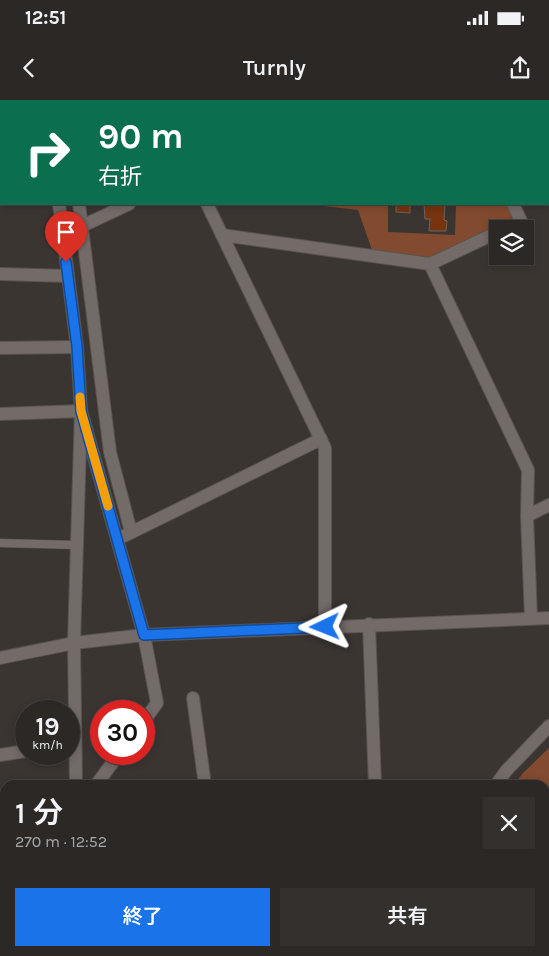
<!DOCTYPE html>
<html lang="ja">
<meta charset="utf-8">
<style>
body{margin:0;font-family:Karla,"Noto Sans JP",sans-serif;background:#34302e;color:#f1f3f6;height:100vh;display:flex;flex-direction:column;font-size:19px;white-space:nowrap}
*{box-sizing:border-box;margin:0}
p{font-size:16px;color:#a6a6a7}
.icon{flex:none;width:28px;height:28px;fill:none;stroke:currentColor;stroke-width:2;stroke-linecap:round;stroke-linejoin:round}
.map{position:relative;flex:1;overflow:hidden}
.side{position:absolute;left:0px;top:680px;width:550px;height:176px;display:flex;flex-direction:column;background:#2c2826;border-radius:15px 15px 0 0;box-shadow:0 2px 8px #0003,0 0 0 1px #484443}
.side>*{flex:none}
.top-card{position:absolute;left:0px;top:0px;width:550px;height:105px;box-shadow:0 2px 8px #0003,0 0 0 1px #484443;background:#0b6e4f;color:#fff;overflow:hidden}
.buttons{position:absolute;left:489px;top:120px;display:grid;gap:10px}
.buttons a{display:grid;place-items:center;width:45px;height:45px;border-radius:0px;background:#2c2826;box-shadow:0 2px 8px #0003,0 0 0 1px #484443;font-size:25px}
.speed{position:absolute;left:15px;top:600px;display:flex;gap:10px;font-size:25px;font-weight:700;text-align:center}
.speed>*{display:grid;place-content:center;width:65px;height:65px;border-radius:50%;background:#2c2826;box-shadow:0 2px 8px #0003,0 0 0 1px #484443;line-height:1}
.speed small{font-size:12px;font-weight:400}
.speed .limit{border:8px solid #d22;background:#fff;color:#111}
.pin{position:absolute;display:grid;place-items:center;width:42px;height:42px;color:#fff;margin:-51px -21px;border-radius:50% 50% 50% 0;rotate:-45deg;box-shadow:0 0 5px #0007}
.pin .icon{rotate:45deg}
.me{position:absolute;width:55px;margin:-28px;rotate:268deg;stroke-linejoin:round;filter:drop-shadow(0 0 4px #0008)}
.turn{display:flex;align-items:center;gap:18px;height:105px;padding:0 15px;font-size:22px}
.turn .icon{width:65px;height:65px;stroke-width:2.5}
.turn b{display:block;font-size:35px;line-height:42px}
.round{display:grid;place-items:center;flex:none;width:52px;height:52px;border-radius:0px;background:#34302e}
.headline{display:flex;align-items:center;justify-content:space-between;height:85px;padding:0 15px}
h1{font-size:30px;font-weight:600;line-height:38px}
.button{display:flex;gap:10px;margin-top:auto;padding:10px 15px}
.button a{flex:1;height:58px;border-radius:0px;background:#1a73e8;color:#fff;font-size:20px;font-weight:600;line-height:58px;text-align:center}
.button a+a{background:#34302e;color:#f1f3f6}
.status{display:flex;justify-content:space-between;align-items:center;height:35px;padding:0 25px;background:#2c2826;direction:ltr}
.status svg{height:14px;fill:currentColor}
header{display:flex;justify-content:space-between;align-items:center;height:65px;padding:0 15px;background:#2c2826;font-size:22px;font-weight:600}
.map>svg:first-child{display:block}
.green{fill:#824a2e}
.building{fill:#77340d;stroke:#6c6562}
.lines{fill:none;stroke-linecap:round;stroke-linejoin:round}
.service-casing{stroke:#595351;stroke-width:9}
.minor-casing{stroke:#595351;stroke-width:14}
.tertiary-casing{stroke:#595351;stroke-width:14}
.service{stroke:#736b68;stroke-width:8}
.minor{stroke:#736b68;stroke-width:12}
.tertiary{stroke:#736b68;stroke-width:12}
.route-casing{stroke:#114b97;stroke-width:12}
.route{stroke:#1a73e8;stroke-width:9}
.slow{stroke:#f59e0b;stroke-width:9}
</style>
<div class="status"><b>12:51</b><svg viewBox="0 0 49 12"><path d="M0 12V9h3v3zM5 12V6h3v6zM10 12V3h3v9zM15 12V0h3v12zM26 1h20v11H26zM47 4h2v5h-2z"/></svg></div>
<header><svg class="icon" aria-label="back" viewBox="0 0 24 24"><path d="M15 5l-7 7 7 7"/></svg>Turnly<svg class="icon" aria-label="share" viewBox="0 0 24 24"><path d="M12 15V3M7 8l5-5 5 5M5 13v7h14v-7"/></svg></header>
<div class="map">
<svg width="549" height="856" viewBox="0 0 549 856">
<rect width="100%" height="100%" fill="#3b3532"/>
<g class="green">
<path d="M307,104H388V132L455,135L456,104H507L514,117L429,158L372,150L358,110Z"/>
<path d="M549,648V856H538L535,851H545V685H514L523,673Z"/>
</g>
<g class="building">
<path d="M396,104H410V113L396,112Z"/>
<path d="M424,104H445L444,120L447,121L446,131H429L430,119H425Z"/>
</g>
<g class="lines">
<defs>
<g id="service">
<path d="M0,443L77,445"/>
<path d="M0,772L5,771"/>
</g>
<g id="minor">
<path d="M47,0V1"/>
<path d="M65,0V1"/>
<path d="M329,0L330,1"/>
<path d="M467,0V1"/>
<path d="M346,1L349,0"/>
<path d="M0,30H1"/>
<path d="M59,104L77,247L81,311L144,535L157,603L144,621"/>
<path d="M79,104L110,352L131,432"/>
<path d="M207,104L222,135L430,164L528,370L527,416"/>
<path d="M505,129L521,121L513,104"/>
<path d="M63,135L129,104"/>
<path d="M222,135L325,348V527"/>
<path d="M430,164L498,132"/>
<path d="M0,174L68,176"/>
<path d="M0,248L77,247"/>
<path d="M0,314L81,311L74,543L76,685"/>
<path d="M124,436L321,339"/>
<path d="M531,518L527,416L549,405"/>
<path d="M369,524L375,685"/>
<path d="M0,558L74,543L144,535L549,518"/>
<path d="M193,598L205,685"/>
<path d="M0,655L26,651"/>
<path d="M96,685L119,654"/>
<path d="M0,825L5,817"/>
<path d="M77,851L78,856"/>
<path d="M179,851V856"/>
<path d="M271,851V856"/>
<path d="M516,851L519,856"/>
</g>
<g id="tertiary">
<path d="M496,685L506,671L549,626"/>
<path d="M391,856L394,851"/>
</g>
</defs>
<use href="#service" class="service-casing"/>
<use href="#minor" class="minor-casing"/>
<use href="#tertiary" class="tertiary-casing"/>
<use href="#service" class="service"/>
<use href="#minor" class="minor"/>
<use href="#tertiary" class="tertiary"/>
</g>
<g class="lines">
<defs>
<path id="route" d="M66,162L77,246L81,311L144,535L325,527"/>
</defs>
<use href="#route" class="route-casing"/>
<use href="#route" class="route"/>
<path class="slow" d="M80,297L81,311L108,406"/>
</g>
</svg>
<div class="buttons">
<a><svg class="icon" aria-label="layers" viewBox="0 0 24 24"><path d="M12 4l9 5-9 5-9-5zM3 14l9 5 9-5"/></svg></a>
</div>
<div class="speed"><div>19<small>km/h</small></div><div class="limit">30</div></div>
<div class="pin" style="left:66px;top:162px;background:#d93025"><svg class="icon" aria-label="arrive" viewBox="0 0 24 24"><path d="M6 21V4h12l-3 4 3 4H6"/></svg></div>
<svg class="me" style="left:325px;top:527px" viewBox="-20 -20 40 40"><path d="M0-17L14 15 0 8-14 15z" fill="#1a73e8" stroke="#fff" stroke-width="4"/></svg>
<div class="top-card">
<div class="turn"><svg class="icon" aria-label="right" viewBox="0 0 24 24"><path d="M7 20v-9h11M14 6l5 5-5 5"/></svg><div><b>90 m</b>右折</div></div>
</div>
<section class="side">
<div class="headline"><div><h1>1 分</h1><p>270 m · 12:52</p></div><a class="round"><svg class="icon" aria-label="close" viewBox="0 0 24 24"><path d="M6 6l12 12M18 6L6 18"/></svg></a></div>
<div class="button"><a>終了</a><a>共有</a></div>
</section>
</div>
